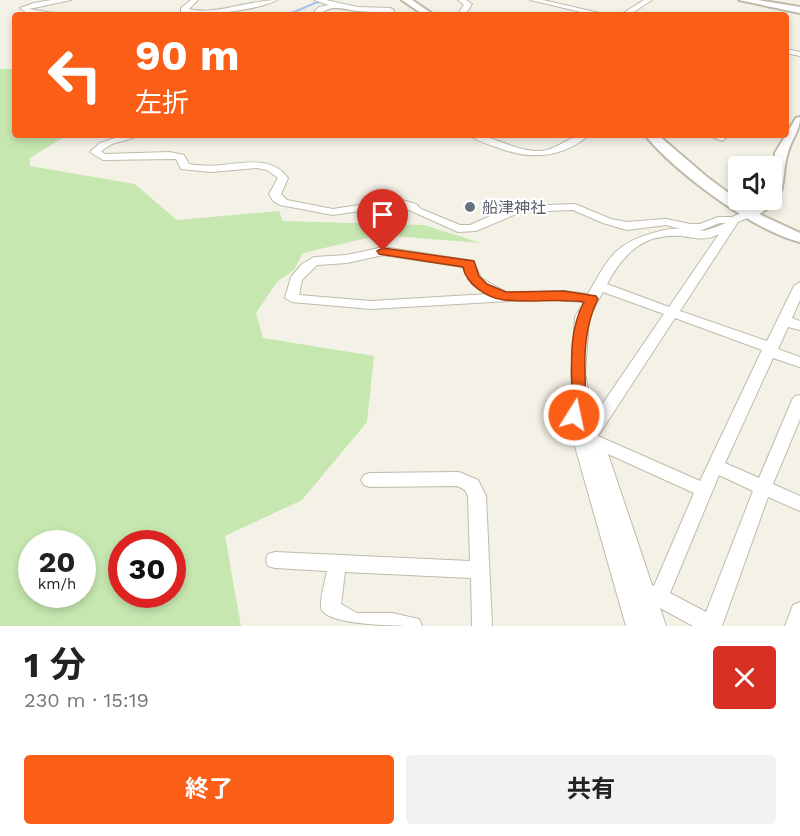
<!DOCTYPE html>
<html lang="ja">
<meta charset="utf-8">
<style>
body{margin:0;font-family:"Work Sans","Noto Sans JP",sans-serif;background:#f2f2f2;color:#222;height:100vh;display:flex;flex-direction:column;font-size:22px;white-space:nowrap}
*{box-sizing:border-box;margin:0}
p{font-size:20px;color:#767676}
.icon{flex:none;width:33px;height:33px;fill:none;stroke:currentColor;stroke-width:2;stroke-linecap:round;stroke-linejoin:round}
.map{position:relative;height:626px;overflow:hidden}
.side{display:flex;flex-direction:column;background:#fff;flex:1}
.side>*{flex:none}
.guide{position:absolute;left:12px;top:12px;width:777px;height:126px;border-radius:6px;box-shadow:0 3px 9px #0003;background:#fb5e17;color:#fff;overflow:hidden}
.fabs{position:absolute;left:728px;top:156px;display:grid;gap:12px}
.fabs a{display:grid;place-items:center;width:54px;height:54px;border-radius:6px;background:#fff;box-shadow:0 3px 9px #0003;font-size:30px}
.speed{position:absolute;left:18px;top:530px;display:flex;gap:12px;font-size:30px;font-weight:700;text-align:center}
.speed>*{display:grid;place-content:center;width:78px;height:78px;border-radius:50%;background:#fff;box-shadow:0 3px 9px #0003;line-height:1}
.speed small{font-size:15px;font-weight:400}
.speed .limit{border:9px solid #d22;background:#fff;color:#111}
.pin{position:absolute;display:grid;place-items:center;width:51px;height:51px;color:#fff;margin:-62px -26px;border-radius:50% 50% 50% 0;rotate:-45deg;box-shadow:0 0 6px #0007}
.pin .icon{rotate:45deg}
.me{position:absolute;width:66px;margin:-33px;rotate:10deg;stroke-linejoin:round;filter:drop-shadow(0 0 4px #0008)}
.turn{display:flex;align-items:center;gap:21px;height:126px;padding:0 24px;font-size:27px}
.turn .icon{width:78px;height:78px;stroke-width:2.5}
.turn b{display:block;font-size:42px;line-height:51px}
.round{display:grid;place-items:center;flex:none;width:63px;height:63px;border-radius:6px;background:#f2f2f2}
.summary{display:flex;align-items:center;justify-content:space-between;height:102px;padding:0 24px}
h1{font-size:36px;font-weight:700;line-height:45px}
.primary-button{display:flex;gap:12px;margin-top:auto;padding:12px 24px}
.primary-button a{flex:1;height:69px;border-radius:6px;background:#fb5e17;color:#fff;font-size:24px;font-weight:700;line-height:69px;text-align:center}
.primary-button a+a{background:#f2f2f2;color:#222}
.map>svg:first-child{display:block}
.green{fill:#c6e8b0;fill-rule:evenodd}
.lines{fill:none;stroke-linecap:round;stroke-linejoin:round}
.stream{stroke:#a3c5f1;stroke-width:2}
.minor-casing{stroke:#bfbbaa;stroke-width:2}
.tertiary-casing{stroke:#bfbbaa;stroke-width:4}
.minor{fill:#fff;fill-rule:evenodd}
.tertiary{fill:#fff;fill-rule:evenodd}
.route{fill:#fb5e17;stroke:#a33d0f;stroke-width:1.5}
.worship-dot{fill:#6b7280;stroke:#fff;stroke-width:2}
.labels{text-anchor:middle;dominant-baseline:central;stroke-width:4.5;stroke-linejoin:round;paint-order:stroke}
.worship-label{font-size:16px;fill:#5b616d;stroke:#fff;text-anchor:start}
</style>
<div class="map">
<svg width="800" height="626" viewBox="0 0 800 626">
<rect width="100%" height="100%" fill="#f4f2e7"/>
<path class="green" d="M0,69H15V135L64,137L30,158V166L135,184L177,220L279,211L283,221L424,225L481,243L380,235L303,253L294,270L277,282L256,313L263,338L374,356L367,422L302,500L225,536L241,626H0ZM32,543H82V594H32ZM122,543H172V594H122Z"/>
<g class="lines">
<path class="stream" d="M287,15L315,3L330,0"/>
<defs>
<g id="minor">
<path d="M51,0H71L29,9L64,15L27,13L20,8L34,3Z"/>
<path d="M191,0H198L189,9C212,16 250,0 277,0C262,9 199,18 181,12V8Z"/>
<path d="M314,0H326L357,7L390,8L394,10L392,15H384L386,12C376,12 366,12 356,11C342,9 331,4 319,15H311L319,7L329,5Z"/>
<path d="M458,0H466L472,4L465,15H457L464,5Z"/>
<path d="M530,0H543L608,15H594Z"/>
<path d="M644,0H652L629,15H620Z"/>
<path d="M786,49L800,52V56L786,53Z"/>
<path d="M124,135H143L112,144L101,151L105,154L169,152L184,155L189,164C200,166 211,166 222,165C247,163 271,156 288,178L281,194L287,200L333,209L399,199L416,204L421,209L460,225H470L502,211L521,206L575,204L611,219L627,222L666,219L690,224H700L718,217H732L744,212H752V216L738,222L680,311L767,341L794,286L800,282V300L792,318L800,321V330L788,327L778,349L800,357V367L773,358L725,463L759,478L792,400L795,396L800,395V419L773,484L800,496V511L768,497L722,626H693L660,608L666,626H626L566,415L572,389L571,374L575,317L584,302L543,299L371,309L292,302L285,298L291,277L302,264L314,257L347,255L383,247L473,261L481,278L508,293L564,291L588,294C607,261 613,244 653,233C663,230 671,228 681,229L666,225L627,230L603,223L573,210L521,212L476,231L458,232L398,205L333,215L280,205L273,201L269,194L278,178L267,170L257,168L211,172L181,169L176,159L103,160L90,152L100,143ZM720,223H726C718,226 708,231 699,231ZM719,234L669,307L607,284C624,253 643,233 682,236C695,238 707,241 719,234ZM383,255L463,267L472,284L488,294L371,301L299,295L302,280L317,265L347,263ZM603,292L664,314L586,428L582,415L588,389L585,374L589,317ZM675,318L762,350L700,481L598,436ZM608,454L694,493L654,586L652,585ZM719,475L753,491L706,612L670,593Z"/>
<path d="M470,135C495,135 515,152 540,151C559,150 567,135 589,135C561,159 529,160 496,147C487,144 477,141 470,135Z"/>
<path d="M707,135H729L722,141Z"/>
<path d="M459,472L478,480L486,496L492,626H472L471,578L345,572L341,604L357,613H392L419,619L422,626C403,626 325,626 321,608C320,597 325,582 327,571L275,568L268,566L266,560L268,554L275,552L470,561L468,496L465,490L457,486L370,487L364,485L361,480L364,475L370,473Z"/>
<path d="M800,602V626H785L793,605Z"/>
</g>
<g id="tertiary">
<path d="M402,0H412L434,15H424Z"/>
<path d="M739,0H758L800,7V13Z"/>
<path d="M800,117C800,131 792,138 788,152C779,181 791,196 759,214L800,233V242C754,231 675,172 645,135H658L707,177L749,208L763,200H771L775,153L796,118Z"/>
</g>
</defs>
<use href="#minor" class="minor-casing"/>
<use href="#tertiary" class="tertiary-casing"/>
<use href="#minor" class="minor"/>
<use href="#tertiary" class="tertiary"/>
</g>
<path class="route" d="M383,248L474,261L479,276L487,284L506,292L564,291L596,296L598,299C587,321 584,348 585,373C585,389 588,405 580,419H568L566,415C568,406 572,396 572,387C571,358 570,328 584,302C557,298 531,303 504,300C487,298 466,284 463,267L379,254L377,251Z"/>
<circle class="worship-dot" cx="470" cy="207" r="6"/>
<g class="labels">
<g class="worship-label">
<text x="482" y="207">船津神社</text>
</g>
</g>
</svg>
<div class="fabs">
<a><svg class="icon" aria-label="sound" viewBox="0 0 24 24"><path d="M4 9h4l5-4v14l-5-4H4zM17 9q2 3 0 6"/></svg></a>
</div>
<div class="speed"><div>20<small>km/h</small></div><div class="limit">30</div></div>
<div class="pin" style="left:383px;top:251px;background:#d93025"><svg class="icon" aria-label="arrive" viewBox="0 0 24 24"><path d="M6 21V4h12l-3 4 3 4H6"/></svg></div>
<svg class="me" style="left:574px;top:415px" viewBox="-20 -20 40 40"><circle r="17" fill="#fb5e17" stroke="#fff" stroke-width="3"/><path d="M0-11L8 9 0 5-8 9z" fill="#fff"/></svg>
<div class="guide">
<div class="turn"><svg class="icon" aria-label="left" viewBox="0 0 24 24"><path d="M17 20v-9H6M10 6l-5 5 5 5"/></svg><div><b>90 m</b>左折</div></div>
</div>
</div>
<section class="side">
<div class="summary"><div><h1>1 分</h1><p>230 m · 15:19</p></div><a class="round" style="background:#d93025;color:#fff"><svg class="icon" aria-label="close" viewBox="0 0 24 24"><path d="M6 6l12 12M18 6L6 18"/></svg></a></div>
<div class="primary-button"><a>終了</a><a>共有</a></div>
</section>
